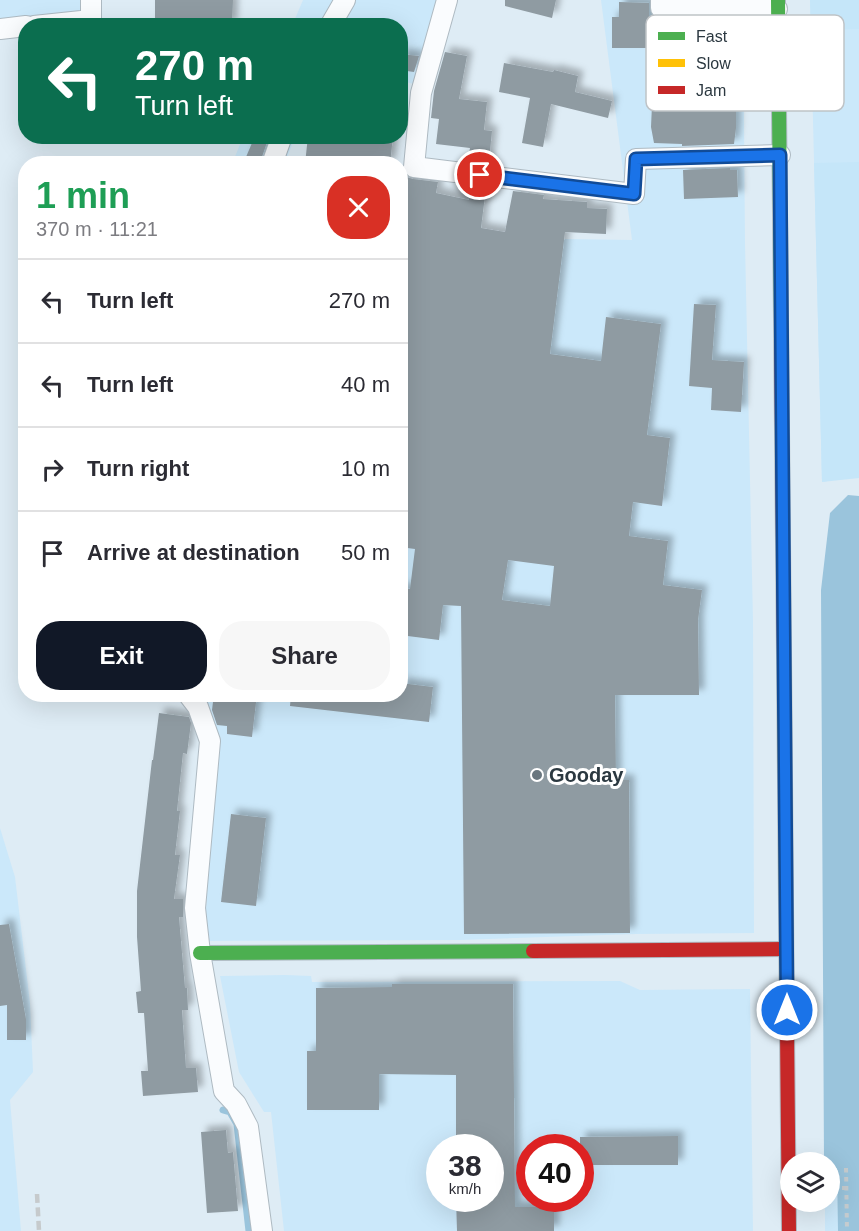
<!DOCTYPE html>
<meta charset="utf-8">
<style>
body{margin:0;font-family:Helvetica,sans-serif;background:#f7f7f7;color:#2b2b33;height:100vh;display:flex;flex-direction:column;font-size:22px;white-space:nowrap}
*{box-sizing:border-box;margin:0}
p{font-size:20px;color:#7c7c81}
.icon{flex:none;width:33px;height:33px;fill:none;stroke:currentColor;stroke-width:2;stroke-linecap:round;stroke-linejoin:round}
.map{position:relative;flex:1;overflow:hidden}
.details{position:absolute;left:18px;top:156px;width:390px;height:546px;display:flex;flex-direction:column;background:#fff;border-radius:24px;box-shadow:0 6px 24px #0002}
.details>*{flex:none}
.banner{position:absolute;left:18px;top:18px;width:390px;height:126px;border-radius:24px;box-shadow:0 6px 24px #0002;background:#0b6e4f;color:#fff;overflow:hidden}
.fabs{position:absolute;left:780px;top:1152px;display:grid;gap:12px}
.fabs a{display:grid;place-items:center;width:60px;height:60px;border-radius:50%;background:#fff;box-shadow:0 6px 24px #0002;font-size:30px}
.speed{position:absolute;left:426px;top:1134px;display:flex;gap:12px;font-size:30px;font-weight:700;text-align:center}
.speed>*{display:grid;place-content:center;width:78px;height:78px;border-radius:50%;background:#fff;box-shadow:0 6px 24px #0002;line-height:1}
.speed small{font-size:15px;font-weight:400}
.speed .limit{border:9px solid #d22;background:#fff;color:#111}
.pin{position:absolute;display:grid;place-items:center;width:51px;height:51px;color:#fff;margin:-26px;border:3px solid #fff;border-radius:50%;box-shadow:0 2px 6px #0007}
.me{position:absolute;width:66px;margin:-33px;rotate:0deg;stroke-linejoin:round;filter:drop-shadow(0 0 4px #0008)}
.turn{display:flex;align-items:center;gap:21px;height:126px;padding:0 18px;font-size:27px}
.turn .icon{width:78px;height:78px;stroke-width:2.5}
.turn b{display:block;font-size:42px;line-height:51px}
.round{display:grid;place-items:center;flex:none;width:63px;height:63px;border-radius:24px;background:#f7f7f7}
.summary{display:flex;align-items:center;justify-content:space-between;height:102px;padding:0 18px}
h1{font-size:36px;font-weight:700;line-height:45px;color:#1e9e55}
.primary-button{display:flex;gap:12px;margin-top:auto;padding:12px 18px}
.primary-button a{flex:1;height:69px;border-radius:24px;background:#111827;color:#fff;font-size:24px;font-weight:700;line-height:69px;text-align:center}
.primary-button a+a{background:#f7f7f7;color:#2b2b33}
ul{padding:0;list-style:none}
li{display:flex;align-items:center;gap:18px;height:84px;padding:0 18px;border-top:2px solid #e1e1e2}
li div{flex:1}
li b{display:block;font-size:22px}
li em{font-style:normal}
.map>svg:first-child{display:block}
.built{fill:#cbe8fa;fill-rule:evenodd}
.green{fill:#c5e6f9}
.water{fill:#9ac4dc}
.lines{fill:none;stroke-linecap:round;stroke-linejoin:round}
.stream{stroke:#9ac4dc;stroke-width:7}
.building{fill:#8f9ba2;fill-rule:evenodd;filter:url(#shadow)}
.street-casing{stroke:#aebac2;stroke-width:22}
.fast-casing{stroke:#aebac2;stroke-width:16}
.slow-casing{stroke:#aebac2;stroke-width:16}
.jam-casing{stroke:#aebac2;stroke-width:16}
.path{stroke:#c6cccf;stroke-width:4;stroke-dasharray:4.5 4.5;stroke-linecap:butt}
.street{stroke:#fafcfe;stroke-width:20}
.fast{stroke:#4caf50;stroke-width:14}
.slow{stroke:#ffc107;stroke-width:14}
.jam{stroke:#c62828;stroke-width:14}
.rail{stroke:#c6cacc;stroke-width:4.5;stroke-dasharray:9 4.5;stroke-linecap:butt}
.route-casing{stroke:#114b97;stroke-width:15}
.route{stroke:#1a73e8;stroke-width:10}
.poi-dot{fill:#6a777f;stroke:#fff;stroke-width:2}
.labels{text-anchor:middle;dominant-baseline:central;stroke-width:6;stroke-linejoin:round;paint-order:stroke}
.poi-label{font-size:20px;font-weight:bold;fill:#2b3840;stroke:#fff;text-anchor:start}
.key{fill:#fff;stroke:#bfc3c6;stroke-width:1.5}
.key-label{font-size:16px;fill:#2b3840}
</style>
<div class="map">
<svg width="859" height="1231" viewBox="0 0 859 1231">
<defs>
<filter id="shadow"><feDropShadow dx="5.5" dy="-5.5" stdDeviation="3" flood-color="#0004"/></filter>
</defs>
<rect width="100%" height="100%" fill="#deecf5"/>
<g class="built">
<path d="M0,0H96L97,25L0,36Z"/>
<path d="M303,0H437L414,84L401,81L400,26H292Z"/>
<path d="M601,0H743L745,243L753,622L754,933L635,934L460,940L206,941V909L218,739L197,695L400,694L401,221L565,239L632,240Z"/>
<path d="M810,0H859V475L822,482Z"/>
<path d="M243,137H295L285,163L232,164Z"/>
<path d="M0,828L15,877L30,1003L33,1072L10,1100L21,1231H0Z"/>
<path d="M285,975L311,976L312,982L620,981L640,990L750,989L753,1231H284L271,1112H264L239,1072L220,976ZM440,1148H490V1198H440ZM530,1148H580V1198H530Z"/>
<path d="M859,1153V1231H825V1202H830V1166Z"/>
</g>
<g class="green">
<path d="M810,0H859V29L811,30Z"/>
<path d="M859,162V478L822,482L814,163Z"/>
</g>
<path class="water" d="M848,495L859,496V1231H838L837,1168H830V1162H824L821,590L830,513Z"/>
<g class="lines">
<path class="stream" d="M223,1110L230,1112L237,1124L249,1231"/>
</g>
<g class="building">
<path d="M155,0H233L232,26H155Z"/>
<path d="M505,0H556L552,18L505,6Z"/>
<path d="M619,2L649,3V18L678,21L731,22V47L653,46V48H612V17H619Z"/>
<path d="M445,52L467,56L459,99L487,102L484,130L492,131L489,162L468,160L470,148L436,144L439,119L431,118L434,91Z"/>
<path d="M400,54L419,56L414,72L400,70Z"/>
<path d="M504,63L553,72L554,70L578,76L575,92L612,101L608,118L551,104L543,147L522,143L530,98L499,92Z"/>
<path d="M654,89L734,90L736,106V128L734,144L682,146V144L654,143L651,127L652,105Z"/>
<path d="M255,136H269L260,163L246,157Z"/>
<path d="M308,136H393L390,164H305Z"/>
<path d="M730,168V170H737L738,197L684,199L683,170Z"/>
<path d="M400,175L413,179L438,182L436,193L469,200L471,186L486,188L481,228L505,232L513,191L544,195L543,199L587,202V208L607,209L606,234L565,232L550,354L601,361L606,317L661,324L647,435L670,438L662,506L633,502L629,536L668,541L663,585L702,590L698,620L699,695H615L616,780H629L630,933L464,934L461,606L443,605L439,640L400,635V588L410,589L415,549L400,547ZM508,560L554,566L550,606L502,600Z"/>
<path d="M694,304L716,305L712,360L744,362L741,412L711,410L712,388L689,386Z"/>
<path d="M400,683L433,687L429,722L290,706L291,694H400Z"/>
<path d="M214,694H257L252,737L227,734V726L217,725L212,710Z"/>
<path d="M159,713L189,717L191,723L187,754L183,753L177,811H180L175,855H180L174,899H183V917H179L185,988H187L188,1010H182L186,1068H196L198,1092L143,1096L141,1071H148L144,1013H138L136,992L141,991L137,937V891L152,760H153Z"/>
<path d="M231,814L266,818L256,906L221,902Z"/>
<path d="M9,924L26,1019V1040H7V1005L0,1006V925Z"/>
<path d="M392,984H513L515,1207H554V1231H457L456,1198H490V1148H456V1075L379,1074V1110H307V1051H316V988L392,987Z"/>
<path d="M226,1130L228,1153L233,1152L238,1211L207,1213L201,1132Z"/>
<path d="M678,1136V1165H580V1137Z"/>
</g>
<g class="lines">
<defs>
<g id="street">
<path d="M447,0L421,93L414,167L634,194L636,159L780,155"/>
<path d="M661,0V8L777,9"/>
<path d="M34,26L91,20V0"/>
<path d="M330,26L345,0"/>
<path d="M0,29L26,26"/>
<path d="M272,164L282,136"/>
<path d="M188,694L198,707L210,741L195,908L200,953L224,1091L236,1104L248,1127L262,1231"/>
</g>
<g id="fast">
<path d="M778,0L781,319"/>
<path d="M200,953L533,951"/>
</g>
<path id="slow" d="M784,655L787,1030"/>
<g id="jam">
<path d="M781,319L784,655"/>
<path d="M533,951L786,949"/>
<path d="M787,1030L789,1231"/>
</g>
</defs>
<use href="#street" class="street-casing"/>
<use href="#fast" class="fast-casing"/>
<use href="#slow" class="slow-casing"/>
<use href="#jam" class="jam-casing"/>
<g class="path">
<path d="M846,1168L847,1231"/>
<path d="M833,1188H846"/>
</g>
<use href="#street" class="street"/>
<use href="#fast" class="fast"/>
<use href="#slow" class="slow"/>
<use href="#jam" class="jam"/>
<path class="rail" d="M37,1194L39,1231"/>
</g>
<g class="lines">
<defs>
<path id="route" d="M480,175L634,194L636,159L780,155L787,1010"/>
</defs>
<use href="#route" class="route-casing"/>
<use href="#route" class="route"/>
</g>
<circle class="poi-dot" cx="537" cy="775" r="6"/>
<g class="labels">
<g class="poi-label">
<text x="549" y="775">Gooday</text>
</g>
</g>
<rect x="646" y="15" width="198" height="96" rx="9" class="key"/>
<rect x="658" y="32" width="27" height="8" fill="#4caf50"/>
<rect x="658" y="59" width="27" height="8" fill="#ffc107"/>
<rect x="658" y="86" width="27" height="8" fill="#c62828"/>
<g class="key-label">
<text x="696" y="42">Fast</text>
<text x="696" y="69">Slow</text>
<text x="696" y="96">Jam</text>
</g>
</svg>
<div class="fabs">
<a><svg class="icon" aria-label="layers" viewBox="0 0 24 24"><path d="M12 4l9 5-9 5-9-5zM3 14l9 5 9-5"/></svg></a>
</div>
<div class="speed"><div>38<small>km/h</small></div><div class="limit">40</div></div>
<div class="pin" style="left:480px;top:175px;background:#d93025"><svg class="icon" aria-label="arrive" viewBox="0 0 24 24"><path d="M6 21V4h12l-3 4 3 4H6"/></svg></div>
<svg class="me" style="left:787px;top:1010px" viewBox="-20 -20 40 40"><circle r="17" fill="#1a73e8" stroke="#fff" stroke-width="3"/><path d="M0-11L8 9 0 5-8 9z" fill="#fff"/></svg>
<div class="banner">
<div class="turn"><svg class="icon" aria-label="left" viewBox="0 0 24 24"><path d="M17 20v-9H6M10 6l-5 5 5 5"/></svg><div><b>270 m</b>Turn left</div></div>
</div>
<section class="details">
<div class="summary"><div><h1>1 min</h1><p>370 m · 11:21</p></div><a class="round" style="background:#d93025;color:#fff"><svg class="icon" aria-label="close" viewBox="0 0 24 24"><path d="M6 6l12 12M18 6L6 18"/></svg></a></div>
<ul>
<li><svg class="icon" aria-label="left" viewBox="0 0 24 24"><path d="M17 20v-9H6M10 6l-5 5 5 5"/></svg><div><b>Turn left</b></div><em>270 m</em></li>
<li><svg class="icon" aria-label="left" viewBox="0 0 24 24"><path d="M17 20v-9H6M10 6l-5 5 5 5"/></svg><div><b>Turn left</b></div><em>40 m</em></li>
<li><svg class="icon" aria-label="right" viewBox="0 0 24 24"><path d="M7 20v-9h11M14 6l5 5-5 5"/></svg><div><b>Turn right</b></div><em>10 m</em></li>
<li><svg class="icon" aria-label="arrive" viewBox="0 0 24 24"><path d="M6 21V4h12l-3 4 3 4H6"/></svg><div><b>Arrive at destination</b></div><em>50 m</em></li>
</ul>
<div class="primary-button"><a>Exit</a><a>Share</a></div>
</section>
</div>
